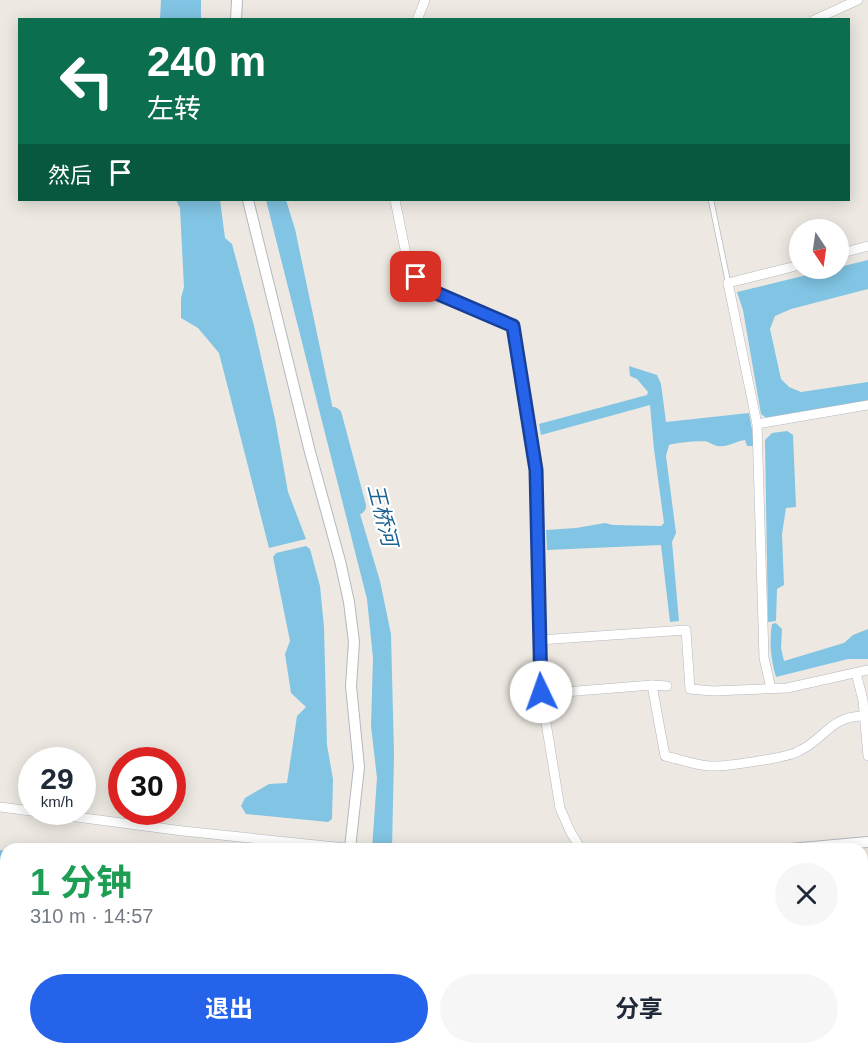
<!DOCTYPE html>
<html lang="zh">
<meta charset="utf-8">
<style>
body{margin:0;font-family:Arial,"Noto Sans SC",sans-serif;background:#f6f6f7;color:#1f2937;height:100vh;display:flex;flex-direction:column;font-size:22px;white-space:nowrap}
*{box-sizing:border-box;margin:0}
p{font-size:20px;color:#747a83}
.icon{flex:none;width:33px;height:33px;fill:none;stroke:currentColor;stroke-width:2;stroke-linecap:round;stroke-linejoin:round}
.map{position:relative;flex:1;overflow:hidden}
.sheet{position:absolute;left:0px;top:843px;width:868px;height:212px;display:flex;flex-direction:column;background:#fff;border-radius:18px 18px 0 0;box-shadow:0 3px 15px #0003}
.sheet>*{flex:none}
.banner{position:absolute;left:18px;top:18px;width:832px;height:183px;border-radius:0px;box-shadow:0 3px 15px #0003;background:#0b6e4f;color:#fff;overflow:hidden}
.needle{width:39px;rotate:167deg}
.tools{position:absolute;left:789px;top:219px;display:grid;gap:12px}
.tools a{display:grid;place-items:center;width:60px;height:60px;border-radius:50%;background:#fff;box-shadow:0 3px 15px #0003;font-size:30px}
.speed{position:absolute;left:18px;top:747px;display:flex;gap:12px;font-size:30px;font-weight:700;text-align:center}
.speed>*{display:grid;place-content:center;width:78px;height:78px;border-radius:50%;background:#fff;box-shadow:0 3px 15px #0003;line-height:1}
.speed small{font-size:15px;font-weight:400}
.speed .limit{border:9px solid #d22;background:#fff;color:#111}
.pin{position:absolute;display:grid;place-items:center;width:51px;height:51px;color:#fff;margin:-26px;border-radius:12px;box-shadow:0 3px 9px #0006}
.me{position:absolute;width:66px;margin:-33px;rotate:357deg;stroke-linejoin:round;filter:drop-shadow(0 0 4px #0008)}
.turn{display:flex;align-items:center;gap:21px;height:126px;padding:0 30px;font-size:27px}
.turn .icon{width:78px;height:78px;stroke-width:2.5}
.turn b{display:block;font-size:42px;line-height:51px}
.then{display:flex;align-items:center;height:57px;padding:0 30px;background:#0003;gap:12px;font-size:22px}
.round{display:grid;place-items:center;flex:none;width:63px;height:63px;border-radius:32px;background:#f6f6f7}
.head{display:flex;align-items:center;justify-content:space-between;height:102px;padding:0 30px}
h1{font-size:36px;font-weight:700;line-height:45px;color:#1e9e55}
.action{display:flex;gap:12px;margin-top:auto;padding:12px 30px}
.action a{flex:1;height:69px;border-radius:36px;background:#2563eb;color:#fff;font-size:24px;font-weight:700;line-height:69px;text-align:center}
.action a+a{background:#f6f6f7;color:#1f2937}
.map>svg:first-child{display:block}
.water{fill:#81c4e3}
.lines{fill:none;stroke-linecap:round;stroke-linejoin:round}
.river{stroke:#81c4e3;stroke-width:18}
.service-casing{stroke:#b5b7bf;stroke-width:6}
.minor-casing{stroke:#b5b7bf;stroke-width:10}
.tertiary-casing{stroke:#b5b7bf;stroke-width:12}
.service{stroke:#fff;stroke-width:4.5}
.minor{stroke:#fff;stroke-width:9}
.tertiary{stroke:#fff;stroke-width:10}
.route-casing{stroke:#184099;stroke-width:15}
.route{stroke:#2563eb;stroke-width:10}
.labels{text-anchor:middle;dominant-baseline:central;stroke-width:4.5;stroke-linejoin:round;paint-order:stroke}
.water-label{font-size:21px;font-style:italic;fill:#1c6492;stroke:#fff}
</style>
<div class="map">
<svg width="868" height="1054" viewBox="0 0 868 1054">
<rect width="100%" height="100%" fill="#ede9e2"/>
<g class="water">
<path d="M161,0H201V19H160Z"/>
<path d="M176,200H220L225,238L232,244L254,326L275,419L288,492L306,539L269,548L219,353L198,328L181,318V298L184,287L180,208Z"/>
<path d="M266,200H286L295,229L343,457L380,581L391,634L394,755L392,849H372L377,778L371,726L373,658L367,599Z"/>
<path d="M868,260V289L791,309L775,316L770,329L781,379L789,387L801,392L868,382V401L768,419L761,414L743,310L737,292Z"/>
<path d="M629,366L657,375L661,384L666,422L749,413L755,446H747L745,440C736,441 727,448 717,446C713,445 711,443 708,442C702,440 675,443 669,445L666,456L676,533L672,542L679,621L670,622L661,545L547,550L546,530L576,528L605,523L613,525L661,526L664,523L654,449L650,405L541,435L539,424L647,395L648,392L637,379L630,376Z"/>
<path d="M787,431L793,435L796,507L786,508L782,534L784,585L777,589L776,621L768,622L765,440L772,433Z"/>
<path d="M306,546L310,549L320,586L324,627L327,745L333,779L332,819L328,822L246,814L241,806L245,798L269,784L287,783L297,716L306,707L291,693L285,654L290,641L273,557L276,553Z"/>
<path d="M776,623L782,629L781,648L784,661L844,643L853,635L868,629V659H848L776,677C771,660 769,642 772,624Z"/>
<path d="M0,850L6,851V946L0,945Z"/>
<rect x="863" y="909" width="5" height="86"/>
</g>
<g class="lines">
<path class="river" d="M333,416L357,506"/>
<defs>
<path id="service" d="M711,200L728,282"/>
<g id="minor">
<path d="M417,20L425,0"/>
<path d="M814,20L858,0"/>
<path d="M395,200L408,264L415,277L427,289L513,326L536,470L541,692L560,808L570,831L581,849"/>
<path d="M838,254L868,246"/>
<path d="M757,424L868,405"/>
<path d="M539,640L686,630L690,689L713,691L787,688L868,670"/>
<path d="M856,673L863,700L868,756"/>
<path d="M652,685L665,756C679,759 695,765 710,766C724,767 785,758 797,752C825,740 829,716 864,716"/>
<path d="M771,688L764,658L757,424L728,283L800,265"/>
<path d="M541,692L552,693L652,685L667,686"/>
<path d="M0,807L183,831L355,849"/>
<path d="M862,1035H868"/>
<path d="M367,1054L381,1050L431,1054"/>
<path d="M691,1054L723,1048"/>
</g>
<g id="tertiary">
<path d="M236,20L237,0"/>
<path d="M248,200L310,452L340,561L349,602L354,642L351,686L359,767L350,848"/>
<path d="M790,849L868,842"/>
</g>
</defs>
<use href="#service" class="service-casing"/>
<use href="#minor" class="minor-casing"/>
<use href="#tertiary" class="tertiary-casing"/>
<use href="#service" class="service"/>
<use href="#minor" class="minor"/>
<use href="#tertiary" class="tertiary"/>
</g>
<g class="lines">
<defs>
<path id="route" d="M416,277L427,289L513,326L536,470L541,692"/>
</defs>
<use href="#route" class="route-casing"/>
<use href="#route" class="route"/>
</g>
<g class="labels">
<g class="water-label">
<text transform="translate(383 515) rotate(76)">王桥河</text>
</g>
</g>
</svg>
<div class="tools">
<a><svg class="needle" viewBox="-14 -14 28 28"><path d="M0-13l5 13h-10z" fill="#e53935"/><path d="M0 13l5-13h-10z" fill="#747a83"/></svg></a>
</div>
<div class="speed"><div>29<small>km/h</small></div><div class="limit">30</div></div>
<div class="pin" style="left:416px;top:277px;background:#d93025"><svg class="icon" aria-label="arrive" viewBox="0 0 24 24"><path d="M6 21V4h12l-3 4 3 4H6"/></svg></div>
<svg class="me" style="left:541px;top:692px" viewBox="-20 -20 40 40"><circle r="19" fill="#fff"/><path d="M0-13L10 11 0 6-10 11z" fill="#2563eb"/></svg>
<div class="banner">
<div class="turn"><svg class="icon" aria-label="left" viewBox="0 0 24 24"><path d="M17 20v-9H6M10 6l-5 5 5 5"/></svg><div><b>240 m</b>左转</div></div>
<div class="then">然后<svg class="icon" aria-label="arrive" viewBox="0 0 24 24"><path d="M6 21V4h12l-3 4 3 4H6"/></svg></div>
</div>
<section class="sheet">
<div class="head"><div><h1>1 分钟</h1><p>310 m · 14:57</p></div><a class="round"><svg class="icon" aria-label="close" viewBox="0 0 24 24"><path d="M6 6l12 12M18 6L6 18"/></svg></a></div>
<div class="action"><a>退出</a><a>分享</a></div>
</section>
</div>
